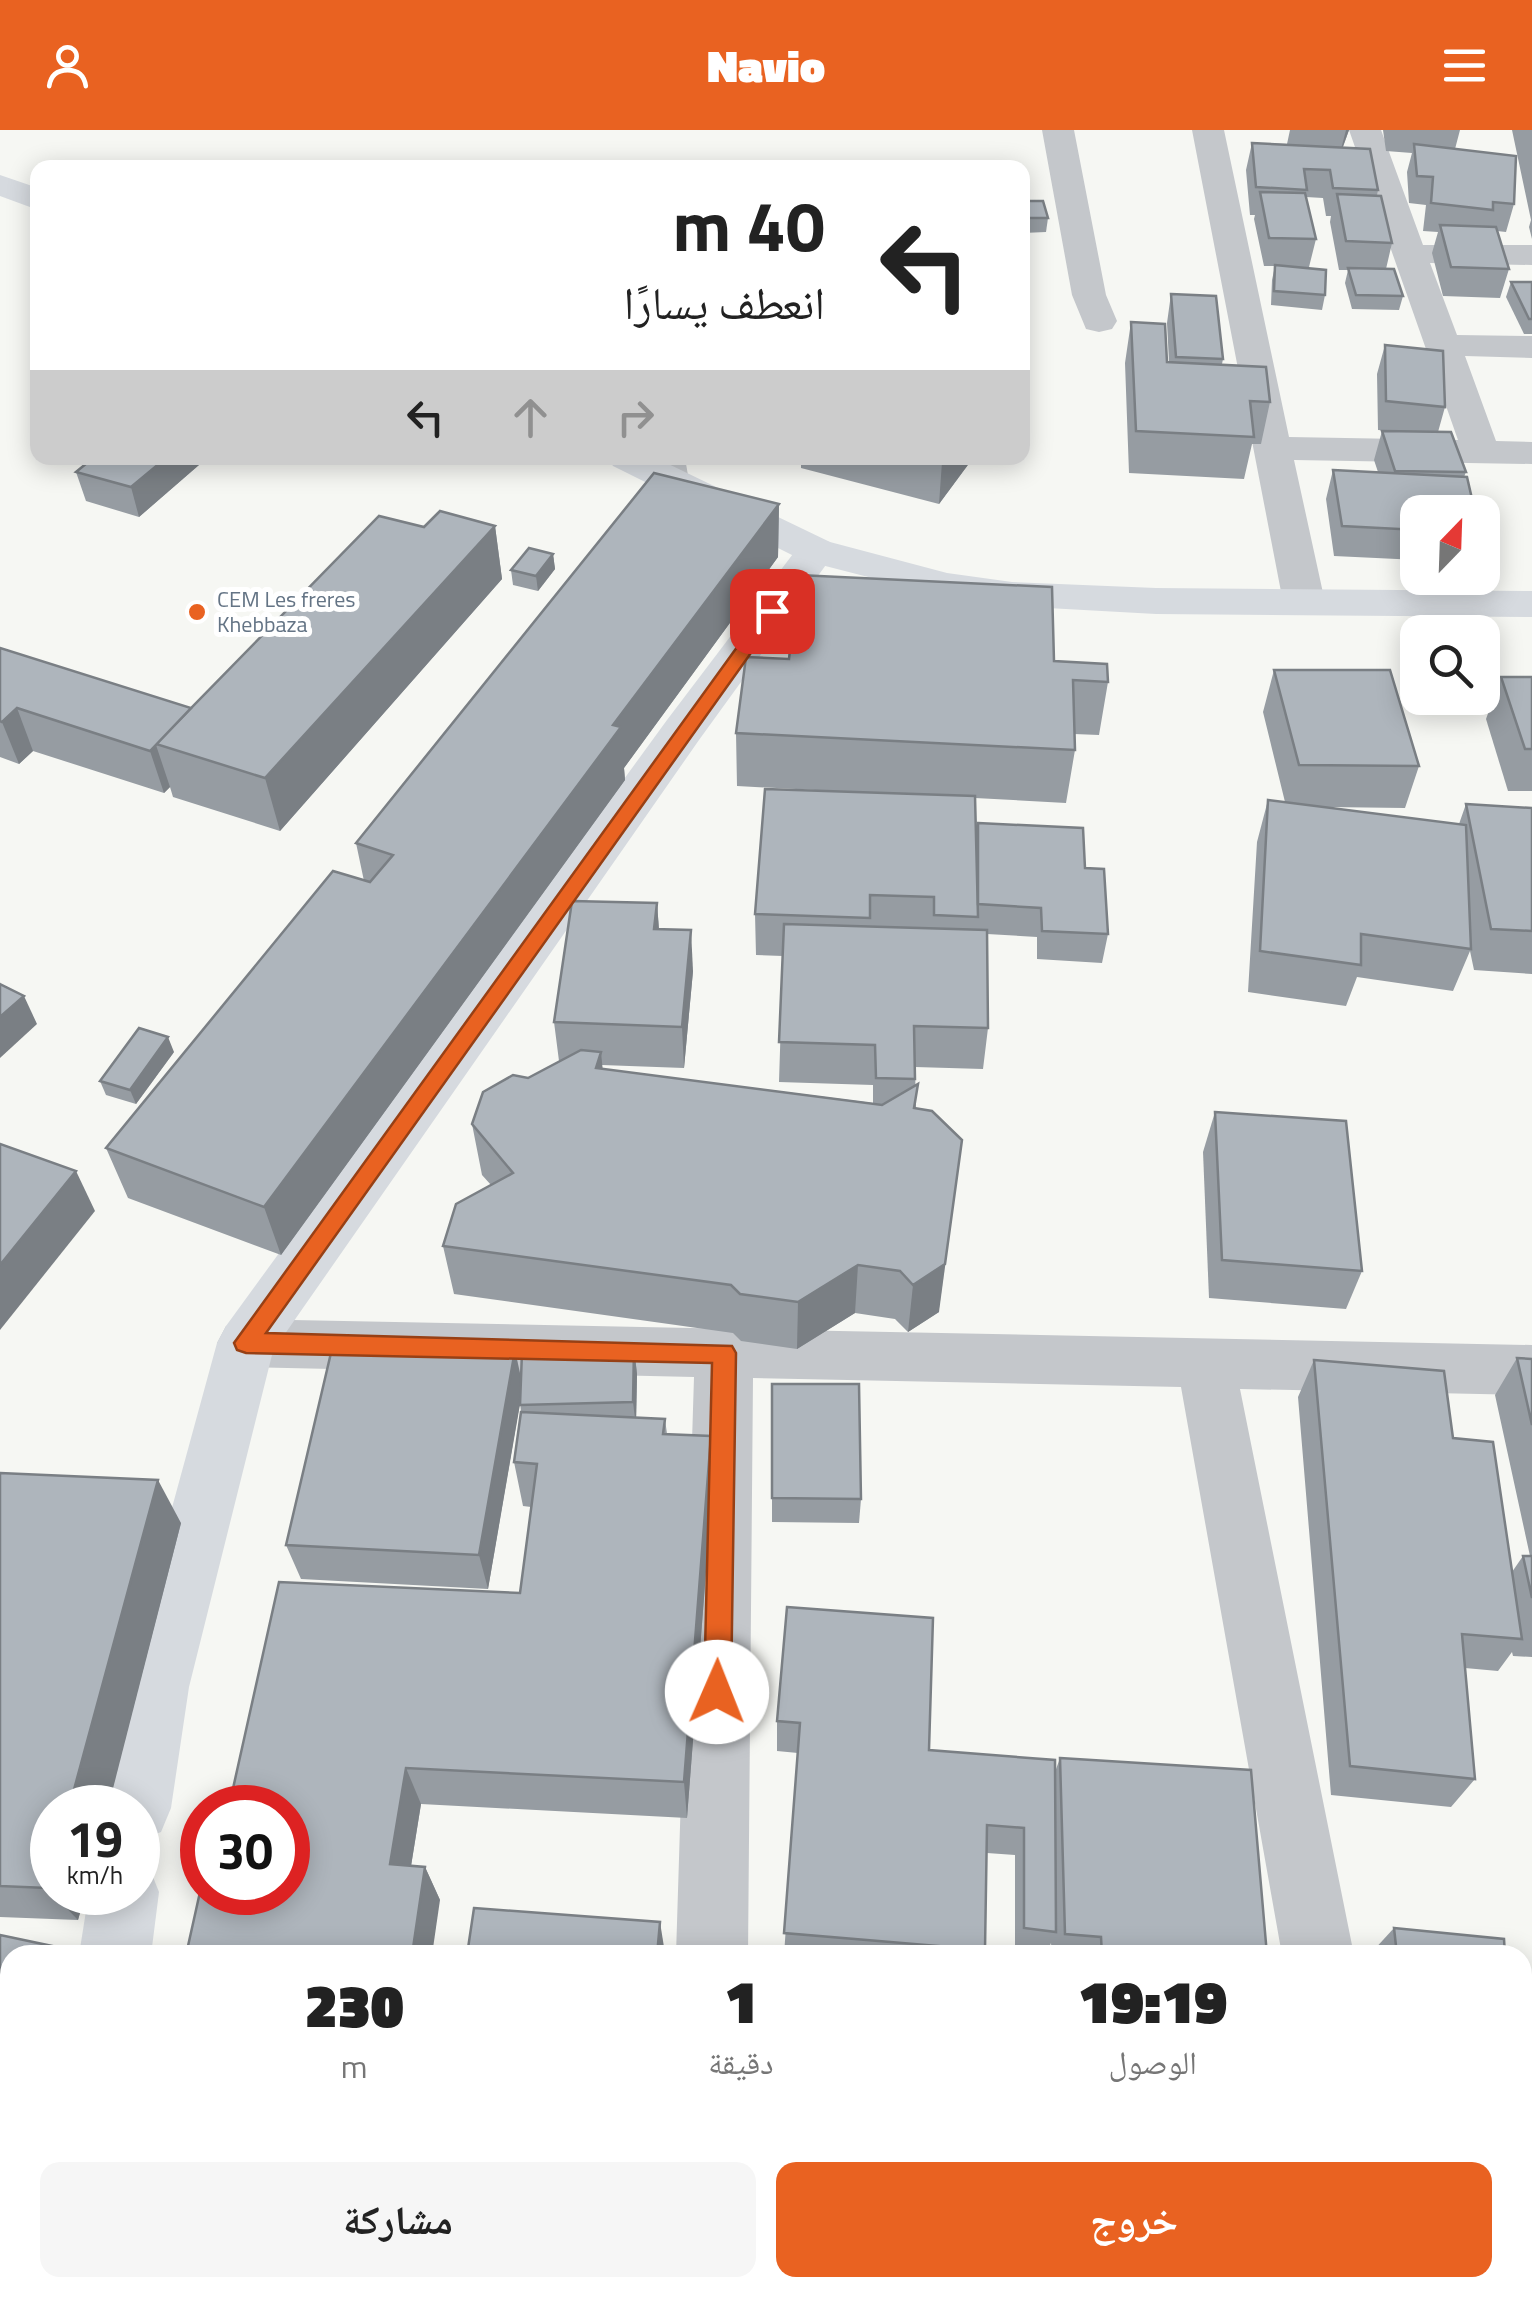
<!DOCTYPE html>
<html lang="ar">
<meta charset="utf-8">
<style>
body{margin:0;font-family:"Titillium Web","Noto Naskh Arabic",sans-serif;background:#f6f6f6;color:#222;direction:rtl;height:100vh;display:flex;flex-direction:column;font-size:38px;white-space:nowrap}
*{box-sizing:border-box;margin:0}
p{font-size:32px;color:#767676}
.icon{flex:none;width:55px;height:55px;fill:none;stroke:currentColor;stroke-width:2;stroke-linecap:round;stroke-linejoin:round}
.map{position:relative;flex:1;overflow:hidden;direction:ltr}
.panel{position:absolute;left:0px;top:1815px;width:1532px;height:352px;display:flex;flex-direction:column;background:#fff;border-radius:30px 30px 0 0;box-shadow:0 5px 25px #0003;direction:rtl}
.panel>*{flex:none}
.hud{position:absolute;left:30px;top:30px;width:1000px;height:305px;border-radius:20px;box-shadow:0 5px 25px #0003;direction:rtl;background:#fff;color:#222;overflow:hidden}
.needle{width:65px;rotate:23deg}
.controls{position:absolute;left:1400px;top:365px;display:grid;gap:20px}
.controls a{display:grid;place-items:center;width:100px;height:100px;border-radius:20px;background:#fff;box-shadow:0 5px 25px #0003;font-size:50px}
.speed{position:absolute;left:30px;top:1655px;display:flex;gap:20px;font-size:50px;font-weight:700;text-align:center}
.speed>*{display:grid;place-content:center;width:130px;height:130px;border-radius:50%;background:#fff;box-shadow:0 5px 25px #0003;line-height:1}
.speed small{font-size:25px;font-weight:400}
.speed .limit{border:15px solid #d22;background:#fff;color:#111}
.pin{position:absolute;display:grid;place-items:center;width:85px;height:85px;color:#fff;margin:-42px;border-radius:20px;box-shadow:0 5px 15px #0006}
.me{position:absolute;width:110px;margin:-55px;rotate:1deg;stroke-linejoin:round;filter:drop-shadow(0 0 8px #0008)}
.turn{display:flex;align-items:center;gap:35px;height:210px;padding:0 40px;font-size:45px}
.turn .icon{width:130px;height:130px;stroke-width:2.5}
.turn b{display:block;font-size:70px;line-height:85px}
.lanes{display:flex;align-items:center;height:95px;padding:0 40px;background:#0003;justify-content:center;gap:50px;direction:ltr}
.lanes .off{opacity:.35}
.eta{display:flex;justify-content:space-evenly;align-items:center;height:170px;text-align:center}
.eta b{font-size:60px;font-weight:800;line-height:70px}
.cta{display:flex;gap:20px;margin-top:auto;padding:20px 40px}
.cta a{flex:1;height:115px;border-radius:20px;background:#e96221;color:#fff;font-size:40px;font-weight:800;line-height:115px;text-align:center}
.cta a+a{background:#f6f6f6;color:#222}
header{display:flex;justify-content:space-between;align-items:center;height:130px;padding:0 40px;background:#e96221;color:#fff;font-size:45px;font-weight:800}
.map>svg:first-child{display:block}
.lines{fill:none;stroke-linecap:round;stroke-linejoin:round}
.lane{fill:#c4c7cb;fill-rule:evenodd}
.street{fill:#c4c7cb;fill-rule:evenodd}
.secondary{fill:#d6dadf;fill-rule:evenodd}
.primary{fill:#d6dadf;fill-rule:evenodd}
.wall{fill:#969ca2}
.shaded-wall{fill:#7a7f84}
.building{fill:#aeb5bc;stroke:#7a7f84;stroke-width:2.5}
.route{fill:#e96221;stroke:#974015;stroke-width:2.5}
.poi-dot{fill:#e96221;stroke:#fff;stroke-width:4}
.labels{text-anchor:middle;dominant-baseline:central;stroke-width:10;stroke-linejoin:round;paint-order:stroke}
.far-poi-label{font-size:22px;fill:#647485;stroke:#fff;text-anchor:start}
</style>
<header><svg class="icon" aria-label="menu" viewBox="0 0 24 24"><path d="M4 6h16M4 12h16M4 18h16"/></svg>Navio<svg class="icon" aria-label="person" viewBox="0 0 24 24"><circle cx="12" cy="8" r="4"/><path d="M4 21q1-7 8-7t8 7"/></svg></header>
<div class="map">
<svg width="1532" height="2167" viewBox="0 0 1532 2167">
<rect width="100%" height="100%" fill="#f6f7f3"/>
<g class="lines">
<path class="lane" d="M663,328H685L689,351L686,356H670Z"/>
<g class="street">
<path d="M1042,0H1074L1106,165L1117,191L1112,199L1099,202L1086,199L1072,165Z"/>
<path d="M1192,0H1224L1289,307L1458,310L1349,0H1381L1423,115H1532V135L1430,133L1457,205L1532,206V228L1465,226L1496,311L1532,312V334L1294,330L1325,472L1319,481L1304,485L1289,481L1283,472Z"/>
<path d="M246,1189L1532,1215V1265L1240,1259L1354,1825H1282L1181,1257L753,1248L748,1825H676L694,1247L246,1237L226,1230L217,1213L226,1196Z"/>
<rect x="667" y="2158" width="78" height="9"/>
<path d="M1343,2158H1421L1422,2167H1344Z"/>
</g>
<g class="secondary">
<path d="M816,409L830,412L836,421L699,610L273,1221L189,1557L171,1678L161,1702L138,1711V1678H103L123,1557L217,1213L226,1196L667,590L802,412Z"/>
<path d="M138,1733L149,1737L159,1762L151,1825H79L89,1762H138Z"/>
<path d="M25,2158H103L101,2167H23Z"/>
</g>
<g class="primary">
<path d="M0,45L38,58V80L0,66Z"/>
<path d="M608,328H656L830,412L947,443L1012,452L1156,458L1532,461V487L1156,484L1012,476L946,467L802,430L613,336Z"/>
</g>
</g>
<g class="wall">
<path d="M1290,0H1349L1343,17L1378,60L1377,65L1392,113L1386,139L1403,166L1399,180L1352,179L1345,153L1348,140H1339L1330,92L1331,86H1326L1323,68L1306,67L1316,109L1309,137H1289L1325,165L1322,180L1271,175L1272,150L1275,136H1264L1254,89L1255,85H1250L1246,40L1252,13L1287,14Z"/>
<path d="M1383,0H1460L1455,19L1514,74L1506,102L1497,101L1509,139L1500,168L1443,166L1432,123L1438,102L1423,101L1426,75L1409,73L1407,42L1412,23L1386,21Z"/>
<path d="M1512,0H1532V109L1529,97L1531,90Z"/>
<path d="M1022,71L1048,88L1046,102L1023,103Z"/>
<path d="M1511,152H1532V204H1524L1506,167Z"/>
<path d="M1171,164L1223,229L1222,234L1270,272L1261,314H1252L1244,349L1129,343L1125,233L1131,192L1169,232L1167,193Z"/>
<path d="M1385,215L1445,277L1438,302L1466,342L1464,347L1418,382V430L1334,426L1326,369L1333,340L1378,342L1374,330L1382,301H1390L1378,300L1377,244Z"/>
<path d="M93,328H207L139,387L86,371L76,342Z"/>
<path d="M801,328H973L939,374L801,338Z"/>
<path d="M779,374L778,427L624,638L625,650L281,1125L128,1068L106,1018L364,751L356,713Z"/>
<path d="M495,396L502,449L280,701L173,667L170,657L164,663L33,621L19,634L0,627V518L191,578L424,397Z"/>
<path d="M553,424L555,439L538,461L513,455L511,440Z"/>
<path d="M789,529L1054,531L1108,552L1099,605L1074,604L1075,620L1066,673L975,668L976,710L978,693L1085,738L1108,804L1102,833L1037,829V807L987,804L988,898L983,939L915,937L916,979L939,1182L908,1202L895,1189L855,1183L797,1219L741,1211L733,1203L454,1164L443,1116L491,1055L482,1045L472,994L528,948L559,931L554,892L657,773L659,799L693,841L684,938L602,935V939L873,973V955L779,952L783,826L756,825L755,784L874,663L737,656L736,603Z"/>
<path d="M1274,540L1419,636L1405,678L1328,677L1459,694L1466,674L1532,678V844L1474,840L1470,821L1453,861L1357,847L1346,876L1248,862L1257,712L1268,670L1285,672L1263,582Z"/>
<path d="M1501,547H1532V661H1508L1486,589Z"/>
<path d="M174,922L136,974L106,965L100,951Z"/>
<path d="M1215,982L1362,1141L1346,1179L1209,1168L1203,1022Z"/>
<path d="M634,1218L637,1244L636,1288L665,1289L667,1304L713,1351L687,1688L421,1674L411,1736L425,1737L440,1770L232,1663L520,1463L531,1377L523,1376L514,1332L521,1282L520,1272L488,1459L301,1449L286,1415L521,1249Z"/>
<path d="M1517,1228L1532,1229V1527L1513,1526L1512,1522L1498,1541L1465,1538L1475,1649L1451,1677L1331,1665L1298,1267L1314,1230L1453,1308L1512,1442L1523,1426H1530L1495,1265Z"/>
<path d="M772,1254L861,1369L859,1393L772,1392Z"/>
<path d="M0,1343L181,1393L78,1790L0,1787Z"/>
<path d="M787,1477L929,1620L1055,1642L1060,1628L1267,1825H1052L1051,1813L1046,1825L1015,1823V1725L987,1723L985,1820L984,1825H784L798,1623L777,1621V1591Z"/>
<path d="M1394,1798L1505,1825H1373L1372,1822Z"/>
<path d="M0,1805L52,1816L62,1825H10V1934L0,1932Z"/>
<path d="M1522,1930H1532V2124L1527,2126H1522Z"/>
<path d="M1429,2158H1522L1532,2167H1430Z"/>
</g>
<g class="shaded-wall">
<path d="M1346,0H1349L1339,27Z"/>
<path d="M166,328H207L139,387L131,357Z"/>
<path d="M946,328H973L939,374L942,332Z"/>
<path d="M779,374L778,427L624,638L625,650L281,1125L264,1077L613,595Z"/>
<path d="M495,396L502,449L280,701L265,648Z"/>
<path d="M553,424L555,439L538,461L536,446Z"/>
<path d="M17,578L33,621L19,634L2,592Z"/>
<path d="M156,615L170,657L164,663L150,621Z"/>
<path d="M657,773L660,815L654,799Z"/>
<path d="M691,800L693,841L684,938L682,897Z"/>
<path d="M24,866L37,894L0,928V887Z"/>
<path d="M168,907L174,922L136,974L130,960Z"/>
<path d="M601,922L606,973L596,938Z"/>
<path d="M962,1010L939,1182L908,1202L913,1155Z"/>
<path d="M76,1041L95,1081L0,1200V1135Z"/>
<path d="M858,1135L855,1183L797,1219L798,1172Z"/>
<path d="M634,1218L637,1244L636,1297L633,1272Z"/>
<path d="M515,1220L523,1257L488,1459L479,1425Z"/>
<path d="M711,1306L713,1351L687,1688L684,1652Z"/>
<path d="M158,1350L181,1393L108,1678H69Z"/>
<path d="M406,1638L421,1674L406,1767L390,1734Z"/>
<path d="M425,1737L440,1770L432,1825H412Z"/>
<path d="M52,1739V1762H86L78,1790L47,1758Z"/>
<path d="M660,1792L664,1817L663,1825H657Z"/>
<path d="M52,1816L62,1825H48Z"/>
<path d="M10,2096V2158H28L26,2167H0V2137Z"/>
<path d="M373,2158H386L390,2161L389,2167H372Z"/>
<path d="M507,2158H519L518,2167H506Z"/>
</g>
<g class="building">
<path d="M1252,13L1370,19L1378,60L1333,58L1330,40L1304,39L1307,60L1256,57Z"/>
<path d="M1414,14L1516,26L1514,74L1493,72V80L1431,73L1433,47L1417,46Z"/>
<path d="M1260,62L1305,63L1316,109L1269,108Z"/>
<path d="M1337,64L1381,66L1392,113L1346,111Z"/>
<path d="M1022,71H1043L1048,88H1025Z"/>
<path d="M1440,95L1496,97L1509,139L1451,137Z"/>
<path d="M1275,135L1326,140L1325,165L1274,161Z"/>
<path d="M1348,138L1394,139L1403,166L1356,165Z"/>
<path d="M1511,152H1532V189H1529Z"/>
<path d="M1171,164L1216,166L1223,229L1176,227Z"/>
<path d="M1131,192L1165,194L1167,232L1266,237L1270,272L1250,271L1254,307L1136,301Z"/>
<path d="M1385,215L1443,221L1445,277L1386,271Z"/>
<path d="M1382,301L1451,302L1466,342L1395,341Z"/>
<path d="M93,328H166L131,357L76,342Z"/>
<path d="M923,328H946L942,332Z"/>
<path d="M1333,340L1467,347L1475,382H1418V400L1342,396Z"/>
<path d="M654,343L779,374L613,595L621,597L264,1077L106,1018L333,741L370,752L393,725L356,713Z"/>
<path d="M440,381L495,396L265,648L156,614L379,386L424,397Z"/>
<path d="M529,418L553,424L536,446L511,440Z"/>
<path d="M798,445L1052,457L1054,531L1107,534L1108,552L1073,550L1075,620L736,603L746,527L789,529Z"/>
<path d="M0,518L191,578L150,621L17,578L2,592L0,591Z"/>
<path d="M1274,540H1390L1419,636L1299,635Z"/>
<path d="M1501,547H1532V619H1525Z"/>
<path d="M765,659L975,666L978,787L934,785V767L870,765V788L755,784Z"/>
<path d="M1268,670L1466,695L1471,819L1361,804V835L1260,821Z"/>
<path d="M1466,674L1532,678V801L1491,799Z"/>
<path d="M978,693L1083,698L1085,738L1104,739L1108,804L1042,801L1041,778L978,774Z"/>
<path d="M572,771L657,773L654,799L691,800L682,897L554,892Z"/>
<path d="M784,794L987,800L988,898L914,896L915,949L876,948L875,915L779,912Z"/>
<path d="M0,854L24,866L0,887Z"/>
<path d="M139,898L168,907L130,960L100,951Z"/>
<path d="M581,920L601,922L596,938L882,975L918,954L914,978L932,981L962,1010L945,1134L913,1155L900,1141L858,1135L798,1172L740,1164L731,1155L443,1116L456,1074L513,1043L472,994L483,962L513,945L528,948Z"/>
<path d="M1215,982L1346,991L1362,1141L1222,1130Z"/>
<path d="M0,1014L76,1041L0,1135Z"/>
<path d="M334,1210L515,1220L479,1425L286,1415Z"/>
<path d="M634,1218L633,1272L520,1275L522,1222Z"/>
<path d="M1517,1228L1532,1229V1295Z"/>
<path d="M1314,1230L1444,1241L1453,1308L1493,1312L1522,1509L1462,1504L1475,1649L1350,1636Z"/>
<path d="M772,1254H859L861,1369L772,1368Z"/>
<path d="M521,1282L665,1289L663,1304L711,1306L684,1652L406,1638L390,1734L425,1737L412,1825H186L202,1753V1762H288V1678H220L223,1663H232L279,1452L520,1463L537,1334L514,1332Z"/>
<path d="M0,1343L158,1350L69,1678H52V1739L47,1758L0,1756Z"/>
<path d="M1523,1426H1532V1468Z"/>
<path d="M787,1477L933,1488L929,1620L1055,1630L1056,1802L1024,1798V1698L987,1695L985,1820L784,1803L800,1593L777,1591Z"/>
<path d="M1060,1628L1251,1640L1267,1825H1102L1101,1807L1065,1804Z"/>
<path d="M474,1778L660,1792L657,1825H467Z"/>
<path d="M1394,1798L1504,1809L1505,1825H1397Z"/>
<path d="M0,1805L52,1816L48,1825H10L9,1922L0,1921Z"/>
<path d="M1522,1930H1532V2108L1522,2107Z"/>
<path d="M0,1955L10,1956V2096L0,2137Z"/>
<path d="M1522,2130H1532V2167H1440L1439,2158H1522Z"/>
<path d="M147,2158H373L372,2167H145Z"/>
<path d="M412,2158H507L506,2167H411Z"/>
<path d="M626,2158V2167H515V2159Z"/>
</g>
<path class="route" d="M772,476L778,477V485L266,1203L732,1216L736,1223L731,1562L727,1571L717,1575L708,1571L704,1562L712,1233L246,1223L237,1220L234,1213L766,477Z"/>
<circle class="poi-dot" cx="197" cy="482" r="10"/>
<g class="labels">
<g class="far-poi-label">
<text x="217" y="469">CEM Les freres<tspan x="217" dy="25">Khebbaza</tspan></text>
</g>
</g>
</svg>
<div class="controls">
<a><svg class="needle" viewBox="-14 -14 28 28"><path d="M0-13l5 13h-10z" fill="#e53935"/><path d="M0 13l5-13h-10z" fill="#767676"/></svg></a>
<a><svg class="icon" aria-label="search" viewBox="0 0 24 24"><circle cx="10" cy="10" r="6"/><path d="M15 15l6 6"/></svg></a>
</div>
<div class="speed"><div>19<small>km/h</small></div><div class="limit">30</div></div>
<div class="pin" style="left:772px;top:481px;background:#d93025"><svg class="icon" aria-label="arrive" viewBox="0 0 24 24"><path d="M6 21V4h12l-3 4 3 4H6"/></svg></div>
<svg class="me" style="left:717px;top:1562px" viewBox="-20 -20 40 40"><circle r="19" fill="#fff"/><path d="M0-13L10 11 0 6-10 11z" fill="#e96221"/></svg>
<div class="hud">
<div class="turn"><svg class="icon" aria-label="left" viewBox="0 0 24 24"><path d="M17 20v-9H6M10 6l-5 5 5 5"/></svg><div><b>40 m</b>انعطف يسارًا</div></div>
<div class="lanes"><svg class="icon" aria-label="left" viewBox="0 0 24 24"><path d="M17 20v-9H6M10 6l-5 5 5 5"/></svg><svg class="icon off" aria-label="ahead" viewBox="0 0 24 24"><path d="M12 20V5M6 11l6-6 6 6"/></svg><svg class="icon off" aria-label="right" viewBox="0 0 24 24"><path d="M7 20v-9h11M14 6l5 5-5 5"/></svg></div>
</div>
<section class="panel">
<div class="eta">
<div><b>19:19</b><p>الوصول</p></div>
<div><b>1</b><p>دقيقة</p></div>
<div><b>230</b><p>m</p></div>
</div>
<div class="cta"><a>خروج</a><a>مشاركة</a></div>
</section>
</div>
